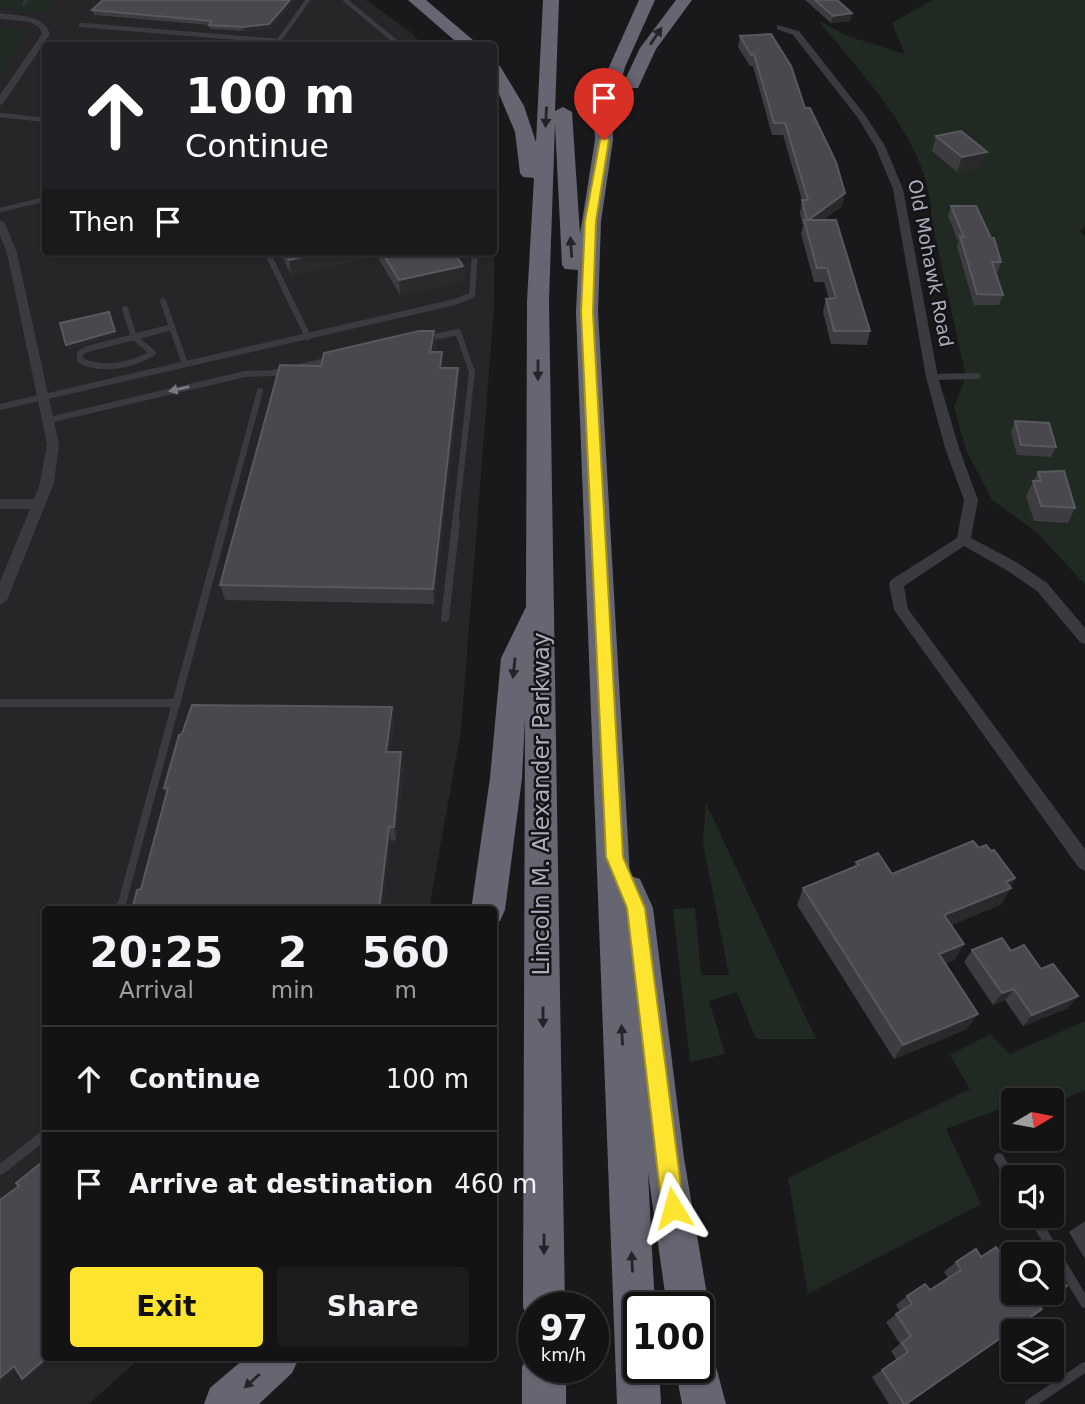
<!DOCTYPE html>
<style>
body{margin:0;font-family:"DejaVu Sans",sans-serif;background:#1c1c1d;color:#f1f3f6;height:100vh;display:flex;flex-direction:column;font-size:26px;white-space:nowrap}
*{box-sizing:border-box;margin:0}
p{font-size:23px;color:#9d9ea0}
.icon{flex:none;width:38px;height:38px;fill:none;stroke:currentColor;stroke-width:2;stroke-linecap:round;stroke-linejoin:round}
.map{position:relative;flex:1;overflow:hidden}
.side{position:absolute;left:42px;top:906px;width:455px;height:455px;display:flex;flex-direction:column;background:#131314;border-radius:7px;box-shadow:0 2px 5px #0004,0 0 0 2px #323234}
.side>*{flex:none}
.banner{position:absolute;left:42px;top:42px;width:455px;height:214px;border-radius:7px;box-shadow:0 2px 5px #0004,0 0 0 2px #323234;background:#202124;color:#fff;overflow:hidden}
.needle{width:46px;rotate:80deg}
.controls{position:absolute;left:1001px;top:1088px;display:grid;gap:14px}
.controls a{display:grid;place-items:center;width:63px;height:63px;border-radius:7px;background:#131314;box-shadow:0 2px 5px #0004,0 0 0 2px #323234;font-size:35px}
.speed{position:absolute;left:518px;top:1292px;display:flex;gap:14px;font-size:35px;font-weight:700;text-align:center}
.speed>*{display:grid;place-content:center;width:91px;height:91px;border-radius:50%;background:#131314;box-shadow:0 2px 5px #0004,0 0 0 2px #323234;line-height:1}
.speed small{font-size:18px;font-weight:400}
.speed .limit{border:4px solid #111;border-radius:10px;background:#fff;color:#111}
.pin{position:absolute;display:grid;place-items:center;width:60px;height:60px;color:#fff;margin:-72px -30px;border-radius:50% 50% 50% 0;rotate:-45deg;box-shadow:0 0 7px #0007}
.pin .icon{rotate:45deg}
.me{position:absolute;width:77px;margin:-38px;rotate:352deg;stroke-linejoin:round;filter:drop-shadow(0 0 5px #0008)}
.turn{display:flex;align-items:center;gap:24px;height:147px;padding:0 28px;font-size:32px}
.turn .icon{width:91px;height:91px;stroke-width:2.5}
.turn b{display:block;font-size:49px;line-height:60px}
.then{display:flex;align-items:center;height:66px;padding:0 28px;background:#0003;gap:14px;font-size:26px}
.eta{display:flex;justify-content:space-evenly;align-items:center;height:119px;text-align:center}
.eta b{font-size:42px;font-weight:700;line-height:49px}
.primary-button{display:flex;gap:14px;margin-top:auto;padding:14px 28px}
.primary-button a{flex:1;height:80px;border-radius:7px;background:#fde42f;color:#111;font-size:28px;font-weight:700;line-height:80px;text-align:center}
.primary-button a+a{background:#1c1c1d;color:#f1f3f6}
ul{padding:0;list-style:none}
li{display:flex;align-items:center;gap:21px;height:105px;padding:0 28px;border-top:2px solid #323234}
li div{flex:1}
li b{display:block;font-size:26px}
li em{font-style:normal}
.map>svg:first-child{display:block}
.built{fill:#262528}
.green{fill:#202a23}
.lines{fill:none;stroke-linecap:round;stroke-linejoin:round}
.stream{stroke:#2e3441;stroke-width:3.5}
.service-far3{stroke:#3a3a41;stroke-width:4.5}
.service-far2{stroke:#3a3a41;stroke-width:6}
.service-far1{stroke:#3a3a41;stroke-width:8}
.service{stroke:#3a3a41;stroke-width:10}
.minor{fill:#3a3a41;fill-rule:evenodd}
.motorway{fill:#656672;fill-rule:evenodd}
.wall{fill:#3d3c40}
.shaded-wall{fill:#2a292c}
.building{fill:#49484e;stroke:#58585f;stroke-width:2}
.oneway{fill:#242428}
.oneway2{fill:#787985}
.route{fill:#fde42f;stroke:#a4941f;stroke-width:2}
.labels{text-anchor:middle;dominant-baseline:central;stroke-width:5;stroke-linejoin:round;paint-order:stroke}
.far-street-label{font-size:19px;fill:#abacbc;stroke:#141416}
.street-label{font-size:23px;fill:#abacbc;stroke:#141416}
</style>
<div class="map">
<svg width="1085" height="1404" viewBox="0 0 1085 1404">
<rect width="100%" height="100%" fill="#19191b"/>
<path class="built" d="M0,0H366L412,33L422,45L46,46V252H494V147L495,150L494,307L461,730L429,910H46V1358H140L89,1404H0V76L28,31L0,27Z"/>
<g class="green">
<path d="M0,0H55L46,13L0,8Z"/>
<path d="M932,0H1085V226L1080,231L1085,237V584L1035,531L992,500L966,450L954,407L966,376L932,223C932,143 865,79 818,20L847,36L905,54L892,23Z"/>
<path d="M0,27L29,30L0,76Z"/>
<path d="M706,803L816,1039H756L737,992L709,1001L725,1054L690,1062L673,909L695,908L701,975H729L703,843Z"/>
<path d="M1085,1021V1090L1052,1104V1101H1013V1104L946,1129L981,1204L808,1294L788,1178L970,1089L950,1055L990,1034L1010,1054Z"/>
</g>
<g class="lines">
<path class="stream" d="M24,4L26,0"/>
<g class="service-far3">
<path d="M345,0L401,46"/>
<path d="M81,25L278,41"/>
<path d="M277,43L308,0"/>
<path d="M0,115L46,120"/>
<path d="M0,210L46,199"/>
</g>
<g class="service-far2">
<path d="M267,252L308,337"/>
<path d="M163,301L185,364"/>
<path d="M125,309L134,337"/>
<path d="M134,337L153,353C132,365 102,372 80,360V353L87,349Z"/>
<path d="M134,337L172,327"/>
<path d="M425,339L458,332L472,372L455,524"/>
<path d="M932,377L978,376"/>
<path d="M0,407L455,302L472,295L475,252"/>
<path d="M49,420L245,374L273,373L330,360"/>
<path d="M224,524L260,391"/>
</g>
<g class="service-far1">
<path d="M445,618L456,522"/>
<path d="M0,703H177"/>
<path d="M121,907L225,522"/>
</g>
<g class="service">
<path d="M120,910L121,906"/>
<path d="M999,1158L1013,1182"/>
<path d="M0,1170L46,1134"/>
<path d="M1033,1216L1085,1303"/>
<path d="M1030,1404L1085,1367"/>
</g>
<g class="minor">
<path d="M0,13C17,16 44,14 50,34L3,104L0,105V95L42,34L40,28L30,22L0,19Z"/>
<path d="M777,25L799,31L865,115L885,146L903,189L938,377L959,448L978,500L971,538L1018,563L1047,583L1085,628V644L1080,642L1037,591L1008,571L964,546L904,586L908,609L1085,849V871L1079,868L894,610L889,584L891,580L957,538L964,500L945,448L926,377L893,189L875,146L858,118L793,35L777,29Z"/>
<path d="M0,220L5,223L17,253L59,444L54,483L7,600L0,605V582L30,509H0V499H34L40,483L47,444L7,253L0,236Z"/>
</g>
<g class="motorway">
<path d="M408,0H426L480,46H461Z"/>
<path d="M543,0H559L555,111L563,107L572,112L580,234L595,140L594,118L609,67L639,0H655L625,67L612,118L613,140L601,221L598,312L630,876L640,879L653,908L684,1158L709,1307L703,1322L698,1324V1307H667L648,1173L655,1307H639V1367H659L661,1404H617L576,312L578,270L565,269L562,265L555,124L549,301L565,1307H534V1324L529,1322L523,1307L525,719L522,778L505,910L500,921L494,923V910H471L490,778L501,658L526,607L527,301L534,178L523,177L520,173L515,132L494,82V65L500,66L524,106L536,142Z"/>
<path d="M676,0H692L656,49L638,88H626L623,84L640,48Z"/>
<path d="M698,1346L712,1352L726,1404H682L675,1367H698Z"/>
<path d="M534,1350V1367H566V1404H522V1367L529,1352Z"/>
<path d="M245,1358H299L292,1373L259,1404H204L210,1388Z"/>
</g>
</g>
<g class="wall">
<path d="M103,0H295L270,29L244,31L210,29L209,25L94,15L92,10Z"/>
<path d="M805,0H837L852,13L850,21L831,23Z"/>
<path d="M740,36L805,108L842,206L822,220L870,331L867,345L831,344L823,312L826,299H829L824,282H814L801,234L803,226L800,213L802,200L783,135H772L753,66H750L738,47Z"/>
<path d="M936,136L982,166L957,172L932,151Z"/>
<path d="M951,206L1001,262L998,272H995L1003,295L999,305H974L957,247L958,241L948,216Z"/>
<path d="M280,252H454L464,281L400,295L377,256L291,275Z"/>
<path d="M434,331L436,346L435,352L443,368L459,384L434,604L225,600L220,585Z"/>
<path d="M1015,421L1056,447L1051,457L1017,455L1011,432Z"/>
<path d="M1038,472L1075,508L1068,523L1034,521L1026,496Z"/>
<path d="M394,722L390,752L404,766L396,840L141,889L166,794L164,788Z"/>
<path d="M979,848L991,851L1015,878L1010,887L1011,888L1000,905L951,925L964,944L954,960L945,963L967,1029L894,1059L797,905L803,888L854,868L856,862L892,874Z"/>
<path d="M972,950L1011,951L1068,1008L1023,1026L1005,1000L993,1005L964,962Z"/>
<path d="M1085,1221V1259L1069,1232Z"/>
<path d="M981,1257L1039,1306L906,1404H889L872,1377L897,1360L891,1351L900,1344L886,1322L900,1311L896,1305L907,1296L930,1290L948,1278L944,1272L956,1262Z"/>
</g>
<g class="shaded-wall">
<path d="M290,0H295L270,29L244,31L243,27Z"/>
<path d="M852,13L850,21L831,23L833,16Z"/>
<path d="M987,152L982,166L957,172L962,157Z"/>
<path d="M845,193L842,206L807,232V221Z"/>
<path d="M326,252H377V256L291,275L289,260Z"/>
<path d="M463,266L464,281L400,295L399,280Z"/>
<path d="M115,331L116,336L68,350L66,345Z"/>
<path d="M434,331L436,346L432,367L430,352Z"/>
<path d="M442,352L443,367L441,383L440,368Z"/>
<path d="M458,368L459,384L434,604L433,589Z"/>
<path d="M392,707L394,722L389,766L386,752Z"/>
<path d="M401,752L404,766L396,840L394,827Z"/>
<path d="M389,827L391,841L383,910H379Z"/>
<path d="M1015,878L1008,890L1011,888L1000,905L935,931L944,915L1006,882Z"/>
<path d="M964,944L954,960L929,970L939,954Z"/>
<path d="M1014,989L1005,1000L993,1005L1002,993Z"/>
<path d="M1078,996L1068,1008L1023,1026L1032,1015Z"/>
<path d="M978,1014L967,1029L894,1059L903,1045Z"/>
<path d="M46,1358H51L26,1381L22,1379Z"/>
<path d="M14,1366L18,1368L0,1384V1378Z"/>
</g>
<g class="building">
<path d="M103,0H290L269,24L243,27L209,25L212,21L92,10Z"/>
<path d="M815,0H837L852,13L833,16Z"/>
<path d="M771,34L791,66L805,108H810L836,162L845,193L807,221L802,200H808L785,123H774L754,54L751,55L740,36Z"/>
<path d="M961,131L987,152L962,157L936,136Z"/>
<path d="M951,206H976L991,238H994L1001,262H992L1003,295L977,294L960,236L964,237Z"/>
<path d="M804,220H836L870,331H834L826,299L836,298L827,268H817Z"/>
<path d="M285,252H326L289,260Z"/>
<path d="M382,252H454L463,266L399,280Z"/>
<path d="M109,312L115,331L66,345L60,323Z"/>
<path d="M419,331H434L430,352H442L440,368H458L433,589L220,585L280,365L321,366L324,353Z"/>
<path d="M1015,421L1049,423L1056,447L1021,445Z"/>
<path d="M1064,471L1075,508L1041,506L1033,481H1041L1038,472Z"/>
<path d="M192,705L392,707L386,752H401L394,827H389L379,910H132L137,890L141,889L168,788H164L179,735L182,734Z"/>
<path d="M973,841L979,848L986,845L991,851L994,850L1015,878L1006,882L1011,888L944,915L964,944L939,954L978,1014L903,1045L803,888L859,865L856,862L878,853L892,874Z"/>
<path d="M1002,938L1011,951L1024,945L1041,969L1053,964L1078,996L1032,1015L1014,989L1002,993L972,950Z"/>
<path d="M46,1159V1358L22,1379L14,1366L0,1378V1200L19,1186L16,1183Z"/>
<path d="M996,1247L1008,1264L1013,1261V1293H1052V1266L1067,1286L1039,1306L1042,1309L906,1404H904L882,1370L908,1352L902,1343L911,1336L896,1314L912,1304L907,1296L925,1284L930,1290L961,1270L956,1262L976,1249L981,1257Z"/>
</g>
<defs><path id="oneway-solid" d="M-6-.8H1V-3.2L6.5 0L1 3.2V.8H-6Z" transform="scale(1.75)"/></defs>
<g class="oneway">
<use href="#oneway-solid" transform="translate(656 36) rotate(-56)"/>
<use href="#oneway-solid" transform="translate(546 117) rotate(93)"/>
<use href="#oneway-solid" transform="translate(571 247) rotate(-94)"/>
<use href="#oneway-solid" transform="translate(538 370) rotate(90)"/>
<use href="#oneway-solid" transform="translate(514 668) rotate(96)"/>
<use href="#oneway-solid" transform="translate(543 1017) rotate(90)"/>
<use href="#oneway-solid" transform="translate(622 1035) rotate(-93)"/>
<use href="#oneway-solid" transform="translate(544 1244) rotate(90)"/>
<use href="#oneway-solid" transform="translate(632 1262) rotate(-93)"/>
<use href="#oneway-solid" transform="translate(252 1381) rotate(138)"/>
</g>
<use class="oneway2" href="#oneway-solid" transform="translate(179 389) rotate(167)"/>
<path class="route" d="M604,137L609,140L596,221L593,312L623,857L645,908L684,1208L680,1215L673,1219L665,1215L662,1208L627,908L606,857L581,312L585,221L600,140Z"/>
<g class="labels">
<g class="far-street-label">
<text transform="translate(931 263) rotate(79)">Old Mohawk Road</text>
</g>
<g class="street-label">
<text transform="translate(541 804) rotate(-90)">Lincoln M. Alexander Parkway</text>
</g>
</g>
</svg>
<div class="controls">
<a><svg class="needle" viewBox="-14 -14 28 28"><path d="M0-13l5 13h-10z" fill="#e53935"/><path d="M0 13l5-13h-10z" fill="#9d9ea0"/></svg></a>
<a><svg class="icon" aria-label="sound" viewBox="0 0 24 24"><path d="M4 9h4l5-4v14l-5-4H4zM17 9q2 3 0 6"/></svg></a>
<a><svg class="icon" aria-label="search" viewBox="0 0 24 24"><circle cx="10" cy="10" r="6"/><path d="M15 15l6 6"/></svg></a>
<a><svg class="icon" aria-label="layers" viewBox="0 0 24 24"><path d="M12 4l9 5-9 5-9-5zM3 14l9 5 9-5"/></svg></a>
</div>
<div class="speed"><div>97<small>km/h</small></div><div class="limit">100</div></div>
<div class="pin" style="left:604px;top:140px;background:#d93025"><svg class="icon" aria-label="arrive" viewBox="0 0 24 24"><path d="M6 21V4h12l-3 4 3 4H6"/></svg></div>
<svg class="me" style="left:673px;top:1208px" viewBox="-20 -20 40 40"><path d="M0-17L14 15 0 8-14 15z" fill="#fde42f" stroke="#fff" stroke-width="4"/></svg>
<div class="banner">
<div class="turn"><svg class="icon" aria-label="ahead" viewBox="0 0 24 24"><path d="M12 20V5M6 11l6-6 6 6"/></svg><div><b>100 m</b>Continue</div></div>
<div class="then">Then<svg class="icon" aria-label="arrive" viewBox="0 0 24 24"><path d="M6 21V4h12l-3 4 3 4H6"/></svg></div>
</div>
<section class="side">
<div class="eta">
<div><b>20:25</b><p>Arrival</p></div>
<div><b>2</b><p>min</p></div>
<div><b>560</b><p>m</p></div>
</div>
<ul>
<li><svg class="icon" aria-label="ahead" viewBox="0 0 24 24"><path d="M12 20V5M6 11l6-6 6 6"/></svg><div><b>Continue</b></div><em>100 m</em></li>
<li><svg class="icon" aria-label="arrive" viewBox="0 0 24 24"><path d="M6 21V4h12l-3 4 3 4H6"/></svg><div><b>Arrive at destination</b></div><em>460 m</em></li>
</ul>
<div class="primary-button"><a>Exit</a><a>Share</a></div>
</section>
</div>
